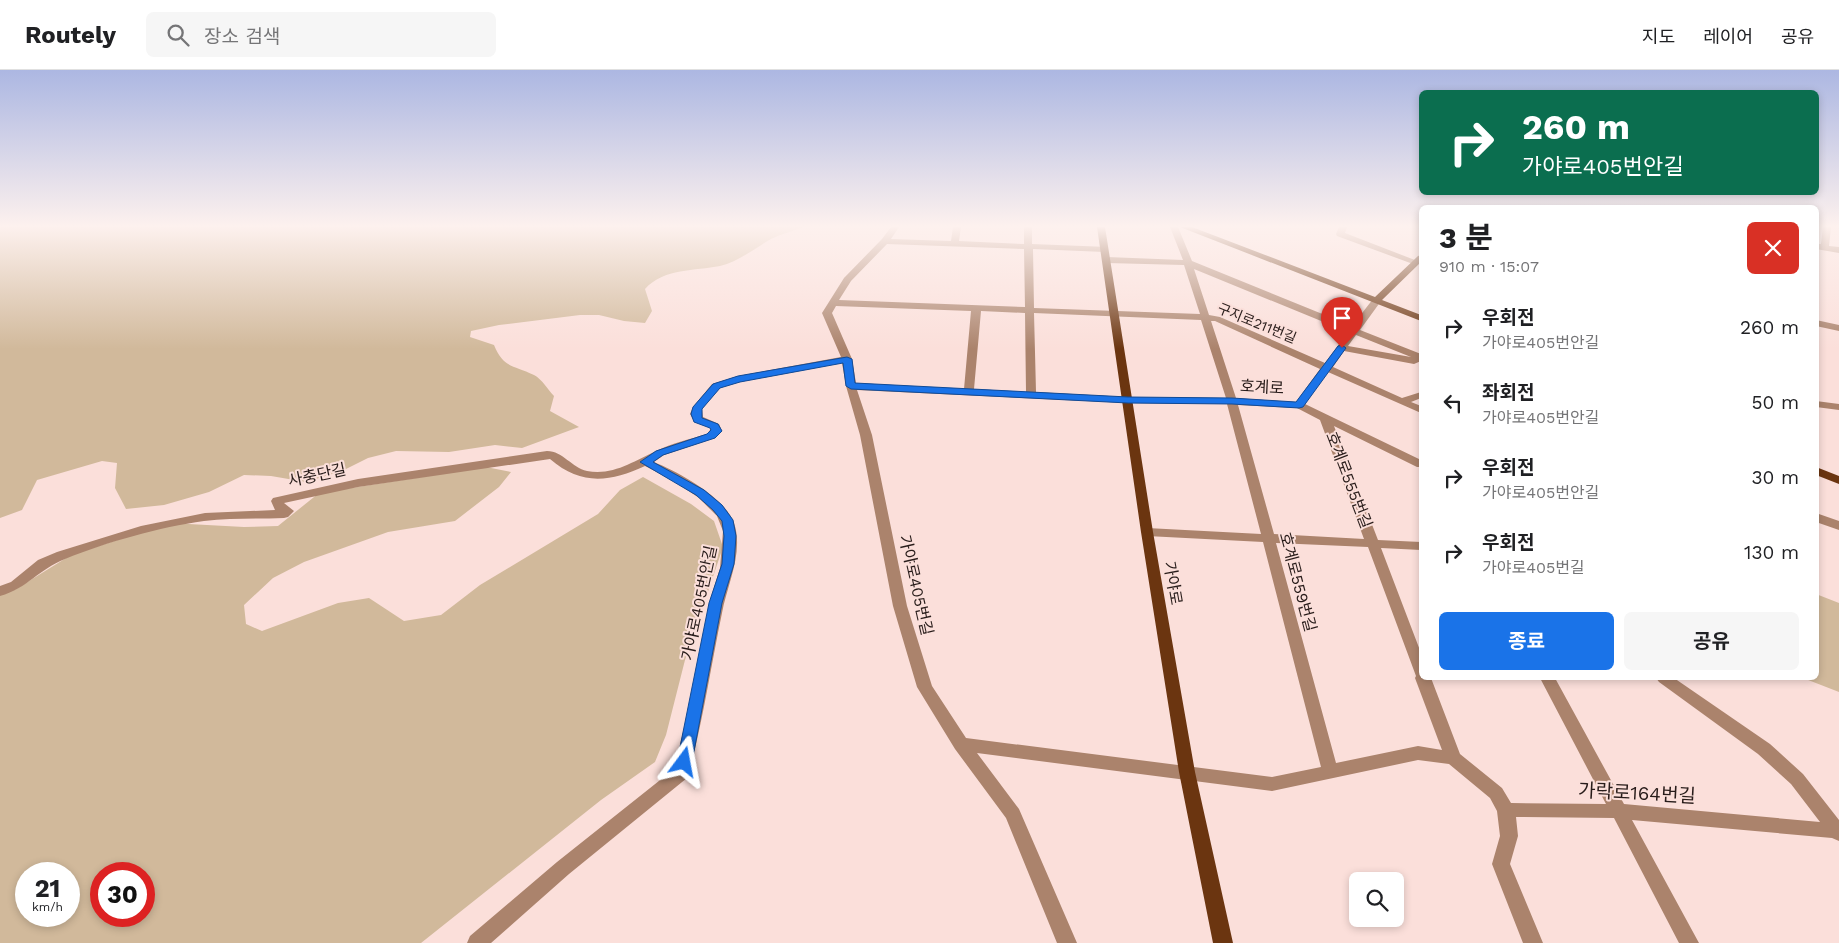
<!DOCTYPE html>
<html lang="ko">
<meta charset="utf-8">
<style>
body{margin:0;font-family:"Work Sans","Noto Sans KR",sans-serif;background:#f6f6f6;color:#202124;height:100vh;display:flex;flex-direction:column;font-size:19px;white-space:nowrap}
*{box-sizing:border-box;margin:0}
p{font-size:16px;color:#757577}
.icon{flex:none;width:28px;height:28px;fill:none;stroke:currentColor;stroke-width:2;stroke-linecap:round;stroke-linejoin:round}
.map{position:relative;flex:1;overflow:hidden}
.details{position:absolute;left:1419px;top:135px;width:400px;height:475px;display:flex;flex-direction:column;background:#fff;border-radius:8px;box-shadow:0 2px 8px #0003}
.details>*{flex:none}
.banner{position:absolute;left:1419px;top:20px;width:400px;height:105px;border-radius:8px;box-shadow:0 2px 8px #0003;background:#0b6e4f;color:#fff;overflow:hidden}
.buttons{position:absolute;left:1349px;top:802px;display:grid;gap:10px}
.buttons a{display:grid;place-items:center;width:55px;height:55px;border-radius:8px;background:#fff;box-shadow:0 2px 8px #0003;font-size:25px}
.speed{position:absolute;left:15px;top:792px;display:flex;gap:10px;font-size:25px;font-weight:700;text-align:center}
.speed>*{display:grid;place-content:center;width:65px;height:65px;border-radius:50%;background:#fff;box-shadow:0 2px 8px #0003;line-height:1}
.speed small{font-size:12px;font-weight:400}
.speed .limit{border:8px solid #d22;background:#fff;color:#111}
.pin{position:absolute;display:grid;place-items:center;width:42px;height:42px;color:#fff;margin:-51px -21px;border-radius:50% 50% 50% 0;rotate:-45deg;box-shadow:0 0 5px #0007}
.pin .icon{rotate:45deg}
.me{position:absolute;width:55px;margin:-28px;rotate:13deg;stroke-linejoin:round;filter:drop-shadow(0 0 4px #0008)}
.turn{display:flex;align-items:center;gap:18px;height:105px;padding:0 20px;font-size:22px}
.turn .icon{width:65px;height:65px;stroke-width:2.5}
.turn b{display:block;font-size:35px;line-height:42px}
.round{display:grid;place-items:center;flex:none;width:52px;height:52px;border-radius:8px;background:#f6f6f6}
.headline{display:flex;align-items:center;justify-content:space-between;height:85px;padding:0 20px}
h1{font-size:30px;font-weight:700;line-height:38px}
.button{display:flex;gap:10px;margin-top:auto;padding:10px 20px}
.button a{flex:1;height:58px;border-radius:8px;background:#1a73e8;color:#fff;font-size:20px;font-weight:700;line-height:58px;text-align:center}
.button a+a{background:#f6f6f6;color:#202124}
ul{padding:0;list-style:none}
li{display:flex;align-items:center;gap:15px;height:75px;padding:0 20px}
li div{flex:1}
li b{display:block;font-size:19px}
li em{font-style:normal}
header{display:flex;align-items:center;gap:30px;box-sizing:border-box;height:70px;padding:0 25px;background:#fff;border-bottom:1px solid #e0e0e0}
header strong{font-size:24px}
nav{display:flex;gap:28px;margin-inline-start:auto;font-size:18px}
.search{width:350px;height:45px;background:#f6f6f6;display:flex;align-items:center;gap:12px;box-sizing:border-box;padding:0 18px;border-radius:8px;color:#757577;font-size:19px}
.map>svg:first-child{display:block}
.green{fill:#d1b99b;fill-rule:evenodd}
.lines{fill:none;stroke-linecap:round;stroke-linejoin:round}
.minor{fill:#ab836c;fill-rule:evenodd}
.major{fill:#6b3510;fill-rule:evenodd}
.route{fill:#1a73e8;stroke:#114b97}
.labels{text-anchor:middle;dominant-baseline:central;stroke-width:4;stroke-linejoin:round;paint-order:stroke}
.far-street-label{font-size:14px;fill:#281c1a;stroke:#fbdfda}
.street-label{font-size:16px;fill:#281c1a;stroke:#fbdfda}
.near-street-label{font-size:19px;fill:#281c1a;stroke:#fbdfda}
</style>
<header>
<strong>Routely</strong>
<div class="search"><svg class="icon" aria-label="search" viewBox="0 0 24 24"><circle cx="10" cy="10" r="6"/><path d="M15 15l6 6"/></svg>장소 검색</div>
<nav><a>지도</a><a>레이어</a><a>공유</a></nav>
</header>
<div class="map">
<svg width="1839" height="873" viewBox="0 0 1839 873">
<rect width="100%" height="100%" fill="#fbdfda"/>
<g class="green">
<path d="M0,157H804C793,161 781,164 771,169C755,178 738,192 720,196C695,201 664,198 645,219L652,241L645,253L624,251L599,245H580L499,255L471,261L470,267L494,275C504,299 514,295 534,305C542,309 548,320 554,326L550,341L579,357L522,378L495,375L449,382L396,381L368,388L342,401L306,412L271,406L244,405L209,422L164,435L126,439L115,418L117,393L102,391L37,410L22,440L0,448Z"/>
<path d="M486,397L511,402L499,417L455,451L388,462L304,492L273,508L244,535L246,554L262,561L338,533L369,528L404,551L441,545L480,515L598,444L620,420L643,407L691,434L714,451L723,477L685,590L666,665L655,692L601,730L421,873H0V525L16,519L71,485L170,453L244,457L278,456L319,423ZM26,804H69V846H26ZM101,804H144V846H101Z"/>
<path d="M1816,524L1839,533V622L1803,608H1816Z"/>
</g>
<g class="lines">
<g class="minor">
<path d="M891,157H899L891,169L951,171L953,157H961L959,171L1024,174V157H1032V174L1108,177V181L1105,182L1033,179L1034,238L1200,244L1184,195L1107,193L1103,190L1107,187L1183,190L1170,157H1178L1192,191L1352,256L1373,229H1379L1381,231L1360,260L1421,284V291L1414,294L1344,281L1333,297L1402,328L1421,322V328L1411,332L1421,336V343L1328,302L1305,334L1421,390V397H1417L1334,356L1378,470L1421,472V480L1381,478L1421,583V608H1431L1460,684L1502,718L1511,733L1606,734L1540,608H1555L1624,734L1820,752L1791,714L1758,684L1659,612L1656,608H1674L1770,674L1803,704L1839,750V771L1832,768L1632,750L1699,873H1679L1614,748L1516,747L1518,766L1510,794L1543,873H1523L1492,794L1500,766L1497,741L1490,728L1449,694L1418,690L1272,721L977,683L1019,739L1077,873H1057L1006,748L955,679L917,617L893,536L860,365L846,316L842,293L740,312L720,318L702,339L703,347L719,354L722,361L715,368L664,385L654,392C678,402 725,427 734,453C744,482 727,515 722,543C711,596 703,650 689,703L687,708L569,804L491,873H467L470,866L557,792L674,699L688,642L709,534L720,498L723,461L717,446L699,428L674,411L645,396C610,412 581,416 550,389L358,417L284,433L294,441L288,447L284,448C258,449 230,448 204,451C160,457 107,472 65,489C39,499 28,518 0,526V516L11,512L38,490L57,482L141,456L205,443L275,440L271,431L273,428L358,409L547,381C563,381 572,398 587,401C613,406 634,391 656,381C672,373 690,369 707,364L710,360V358L694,351L690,344L693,337L712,314L738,306L841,287L822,243L844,208L882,169ZM887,174L1024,179L1025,237L839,230L851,211ZM1194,199L1348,262L1325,293L1220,247L1209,245ZM836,236L971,241L964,319L856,313L852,289L832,243ZM981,241L1025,243L1026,322L974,319ZM1034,243L1201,250L1226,328L1128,327L1036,322ZM1211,251H1215L1320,299L1296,332L1236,328ZM1356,265L1411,287L1348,276ZM857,320L1128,333L1227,334L1261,464L1147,458L1141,462L1147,466L1263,472L1321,697L1272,707L966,668L932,616L907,536L872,365ZM1238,335L1297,338L1320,350L1364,469L1274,464ZM1276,473L1368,477L1416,606L1415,608L1442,680L1418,676L1336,693Z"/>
<path d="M1339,157H1347L1345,163L1420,192L1413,194L1337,166L1336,164Z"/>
<path d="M1823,157H1831L1829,176L1839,177V183L1816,179V174H1821Z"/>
<path d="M1816,250L1839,255V261L1816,256Z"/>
<path d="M1816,331L1839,334V340L1816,337Z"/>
<path d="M1816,443L1839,451V460L1816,452Z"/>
</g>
<g class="major">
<path d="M1097,157H1105L1153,462L1195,702L1233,873H1213L1179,702L1141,462Z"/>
<path d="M1180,157H1192L1375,227L1418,186L1421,185V192L1382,230L1421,245V251Z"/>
<path d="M1816,397L1839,406V414L1816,405Z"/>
</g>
</g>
<linearGradient id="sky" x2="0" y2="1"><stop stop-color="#acb7e2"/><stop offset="0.56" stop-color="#fdf1ee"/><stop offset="1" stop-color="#fdf1ee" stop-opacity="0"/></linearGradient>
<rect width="1839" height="279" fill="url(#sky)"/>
<path class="route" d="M1342,275L1346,278L1303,337L1299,338L1232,334L1128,333L851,319L846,316L843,293L740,312L720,318L702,339V348L718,354L722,361L715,368L663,385L653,392L704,420L722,435L733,450L736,466L734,494L722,533L692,692L689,696L684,698L679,696L677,692L709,533L722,494L724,466L722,451L713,440L696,425L640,392L656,381L707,364L711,360L710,358L694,352L691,344L693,337L713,314L738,306L847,287L852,289L855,313L1128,327L1232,328L1296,332L1338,276Z"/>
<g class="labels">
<g class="far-street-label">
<text transform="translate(1257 253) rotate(22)">구지로211번길</text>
</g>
<g class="street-label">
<text transform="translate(1262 317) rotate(3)">호계로</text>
<text transform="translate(317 405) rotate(-12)">사충단길</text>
<text transform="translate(1349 410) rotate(69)">호계로555번길</text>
<text transform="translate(1298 512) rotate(75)">호계로559번길</text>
<text transform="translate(1173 513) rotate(80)">가야로</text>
<text transform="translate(916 515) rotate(77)">가야로405번길</text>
<text transform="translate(699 533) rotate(-78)">가야로405번안길</text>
</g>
<g class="near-street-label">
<text transform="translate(1637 723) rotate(3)">가락로164번길</text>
</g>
</g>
</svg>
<div class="buttons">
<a><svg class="icon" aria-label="search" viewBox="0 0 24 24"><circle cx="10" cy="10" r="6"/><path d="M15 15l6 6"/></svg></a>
</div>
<div class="speed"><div>21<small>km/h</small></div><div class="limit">30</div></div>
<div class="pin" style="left:1342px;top:278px;background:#d93025"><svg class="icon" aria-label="arrive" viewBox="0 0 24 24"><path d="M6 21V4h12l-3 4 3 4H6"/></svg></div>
<svg class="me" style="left:684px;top:692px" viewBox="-20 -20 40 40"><path d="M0-17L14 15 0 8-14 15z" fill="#1a73e8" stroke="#fff" stroke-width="4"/></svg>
<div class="banner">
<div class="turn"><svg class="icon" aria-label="right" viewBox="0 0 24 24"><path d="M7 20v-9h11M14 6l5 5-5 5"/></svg><div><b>260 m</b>가야로405번안길</div></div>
</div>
<section class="details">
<div class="headline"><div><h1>3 분</h1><p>910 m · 15:07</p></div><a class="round" style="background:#d93025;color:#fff"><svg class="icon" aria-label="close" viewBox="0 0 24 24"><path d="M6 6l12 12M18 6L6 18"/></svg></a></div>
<ul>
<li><svg class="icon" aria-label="right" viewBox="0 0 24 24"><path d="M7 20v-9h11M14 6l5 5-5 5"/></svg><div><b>우회전</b><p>가야로405번안길</p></div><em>260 m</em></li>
<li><svg class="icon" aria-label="left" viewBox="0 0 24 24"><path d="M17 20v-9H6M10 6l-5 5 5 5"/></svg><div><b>좌회전</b><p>가야로405번안길</p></div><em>50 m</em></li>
<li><svg class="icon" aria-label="right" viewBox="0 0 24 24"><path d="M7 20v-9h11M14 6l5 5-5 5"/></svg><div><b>우회전</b><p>가야로405번안길</p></div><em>30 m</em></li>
<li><svg class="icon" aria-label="right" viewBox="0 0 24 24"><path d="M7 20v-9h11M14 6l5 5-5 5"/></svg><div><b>우회전</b><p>가야로405번길</p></div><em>130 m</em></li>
</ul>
<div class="button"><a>종료</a><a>공유</a></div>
</section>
</div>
